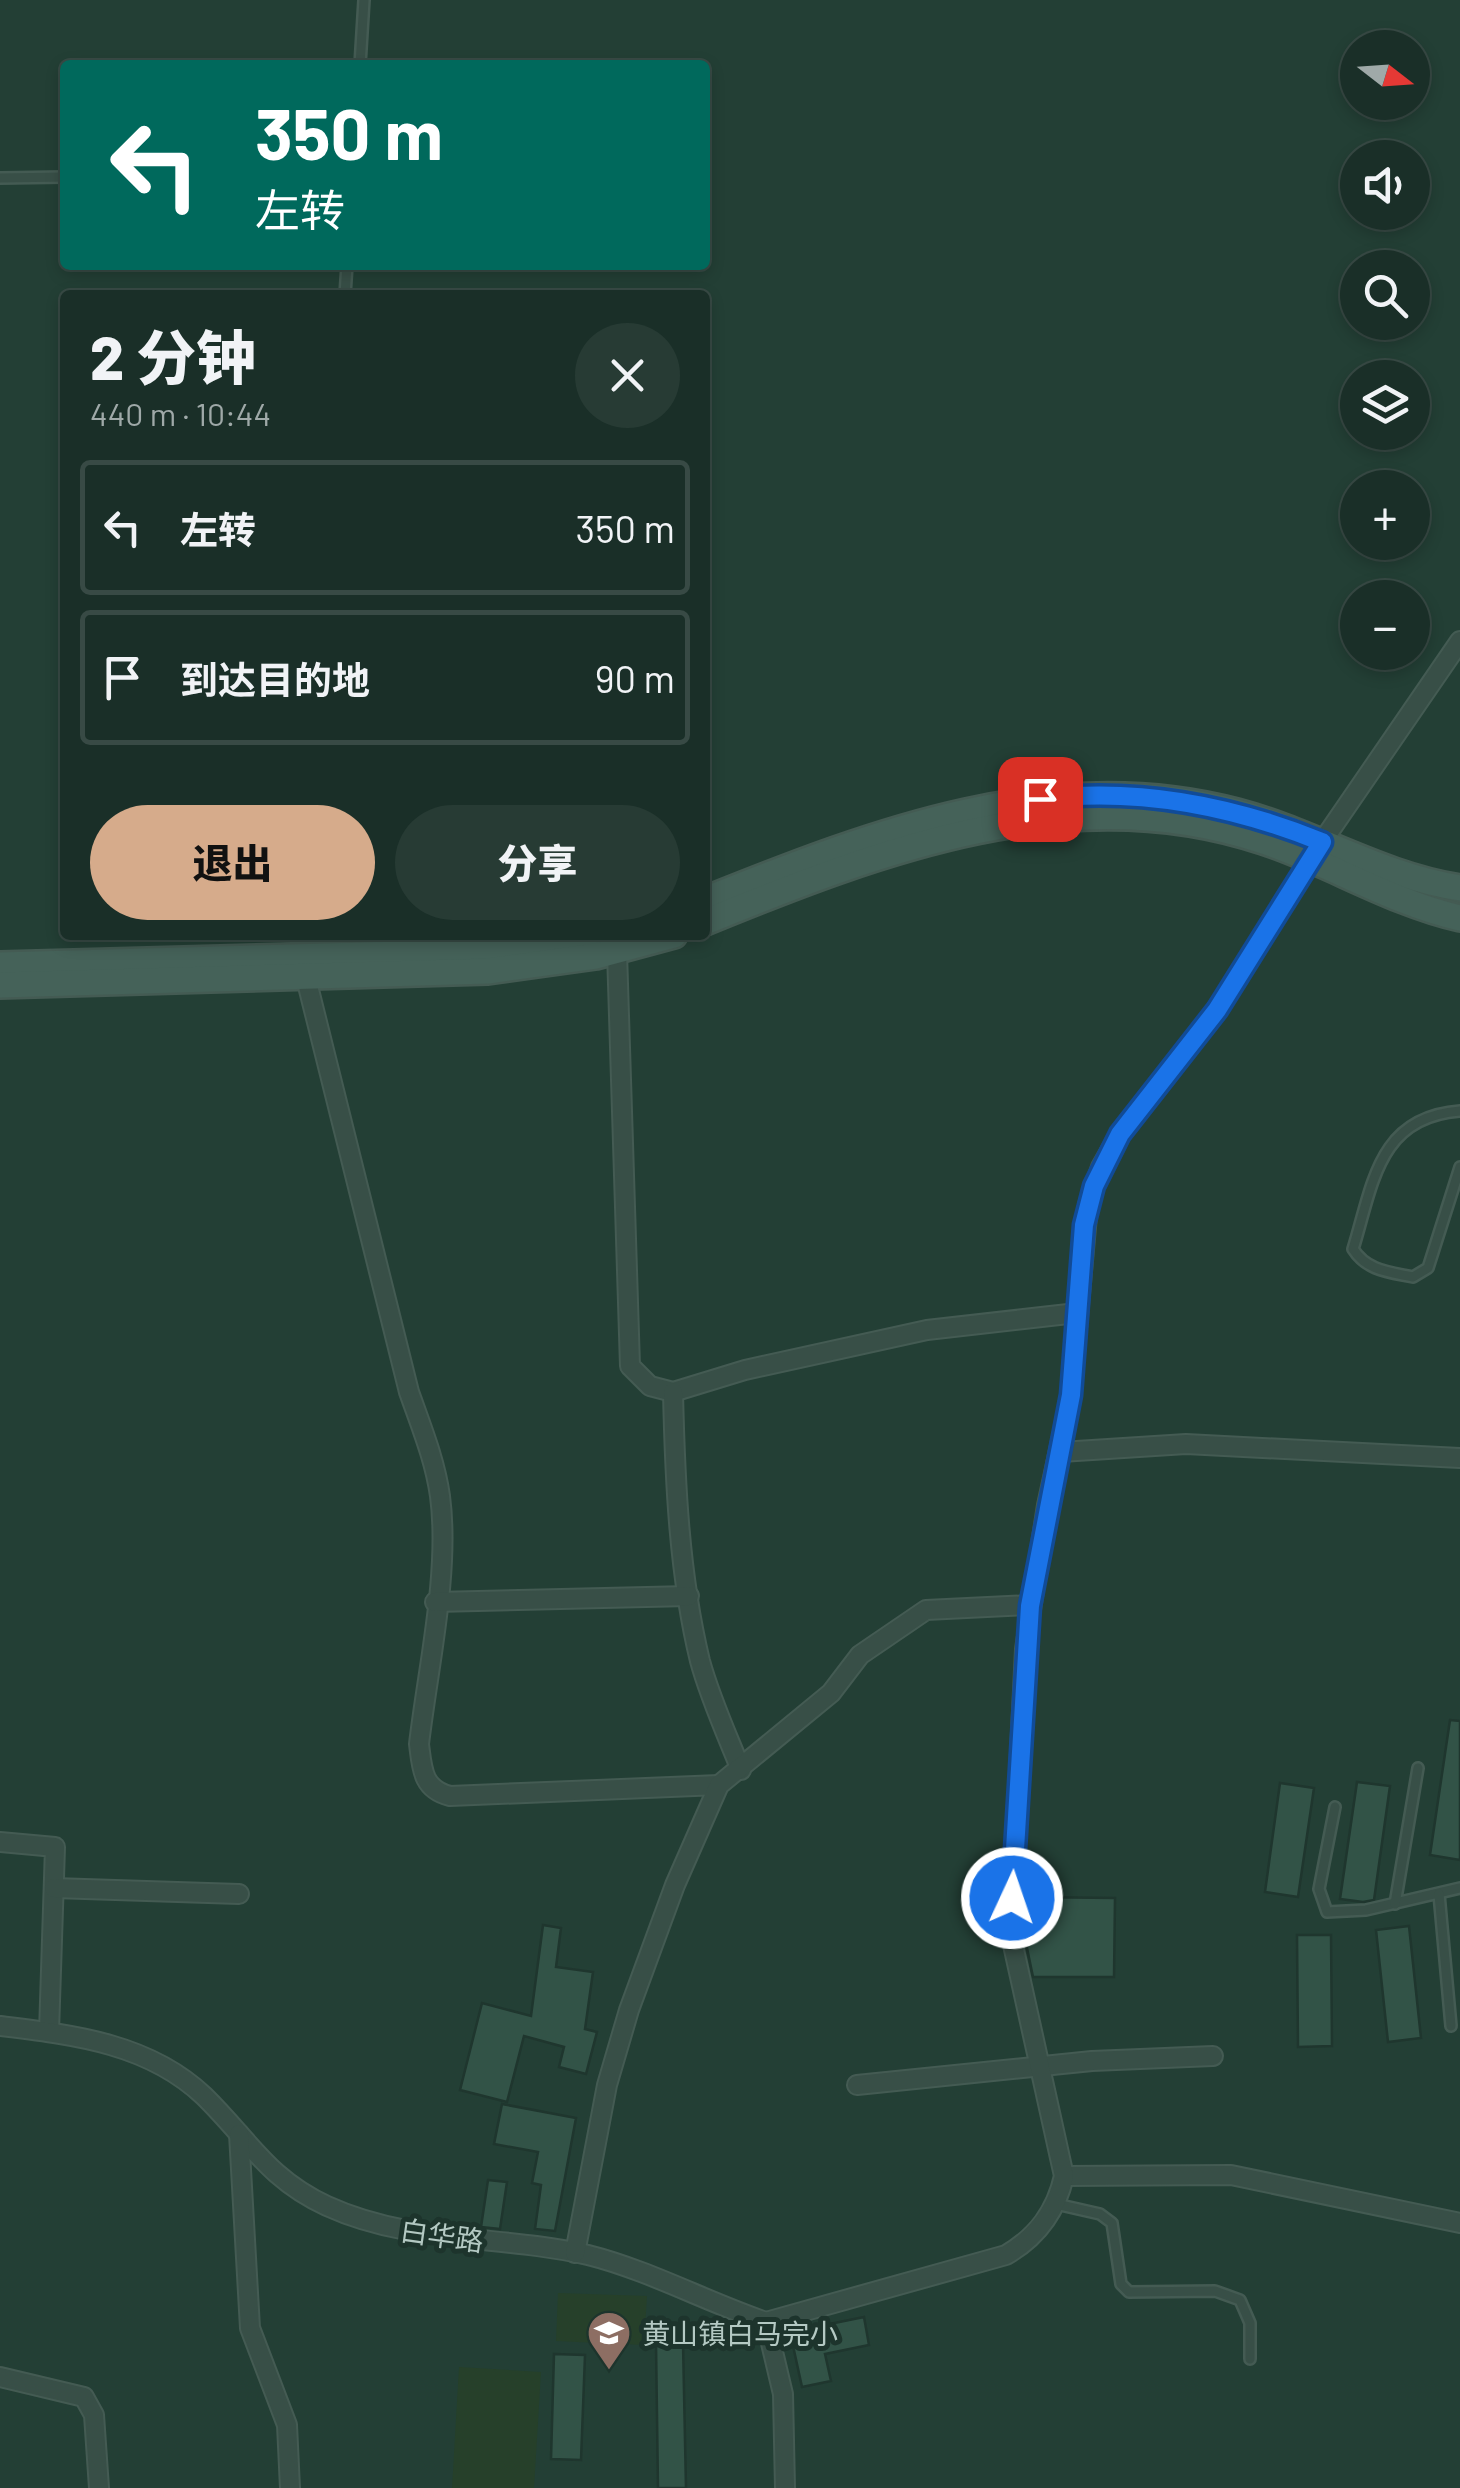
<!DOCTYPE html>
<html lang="zh">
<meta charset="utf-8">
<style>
body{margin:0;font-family:Barlow,"Noto Sans SC",sans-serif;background:#273b34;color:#f1f3f6;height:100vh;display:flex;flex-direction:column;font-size:38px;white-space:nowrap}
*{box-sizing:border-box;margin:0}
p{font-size:32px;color:#9fa9a8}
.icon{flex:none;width:55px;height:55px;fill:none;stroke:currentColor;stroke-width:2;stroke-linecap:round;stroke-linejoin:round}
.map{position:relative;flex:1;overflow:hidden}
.drawer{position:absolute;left:60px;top:290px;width:650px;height:650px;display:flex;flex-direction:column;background:#1a2f28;border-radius:10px;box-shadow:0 5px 15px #0003,0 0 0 2px #384a45}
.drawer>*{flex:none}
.guide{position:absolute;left:60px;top:60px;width:650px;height:210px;border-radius:10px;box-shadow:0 5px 15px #0003,0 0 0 2px #384a45;background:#00695c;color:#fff;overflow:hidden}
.needle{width:65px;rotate:107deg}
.tools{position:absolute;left:1340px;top:30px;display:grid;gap:20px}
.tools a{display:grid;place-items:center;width:90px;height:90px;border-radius:50%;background:#1a2f28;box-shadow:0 5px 15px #0003,0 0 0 2px #384a45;font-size:50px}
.pin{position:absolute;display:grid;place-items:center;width:85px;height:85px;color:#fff;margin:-42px;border-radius:20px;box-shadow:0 5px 15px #0006}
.me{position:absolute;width:110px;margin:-55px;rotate:3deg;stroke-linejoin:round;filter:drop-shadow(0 0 8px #0008)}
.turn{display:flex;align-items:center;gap:35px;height:210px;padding:0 30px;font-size:45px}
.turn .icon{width:130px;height:130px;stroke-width:2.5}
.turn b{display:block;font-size:70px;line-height:85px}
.round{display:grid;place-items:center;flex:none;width:105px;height:105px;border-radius:52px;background:#273b34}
.headline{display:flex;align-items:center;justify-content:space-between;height:170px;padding:0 30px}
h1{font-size:60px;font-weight:800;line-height:75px}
.button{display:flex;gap:20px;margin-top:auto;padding:20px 30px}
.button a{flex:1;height:115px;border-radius:60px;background:#d6ab8b;color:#111;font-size:40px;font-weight:800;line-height:115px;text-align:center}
.button a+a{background:#273b34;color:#f1f3f6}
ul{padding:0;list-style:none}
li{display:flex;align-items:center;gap:30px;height:135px;margin:0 20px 15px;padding:0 10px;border:5px solid #384a45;border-radius:10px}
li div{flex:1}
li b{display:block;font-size:38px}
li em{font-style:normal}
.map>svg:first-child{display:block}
.green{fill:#26402a}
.building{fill:#325347;stroke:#1f362e;stroke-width:2.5}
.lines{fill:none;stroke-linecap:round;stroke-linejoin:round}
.lane-casing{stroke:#445b53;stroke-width:14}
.street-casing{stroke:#445b53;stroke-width:22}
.secondary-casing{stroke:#445b53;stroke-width:30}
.lane{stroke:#384f47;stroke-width:9}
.street{stroke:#384f47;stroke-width:18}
.secondary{stroke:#456259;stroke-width:25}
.route-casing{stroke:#114b97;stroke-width:25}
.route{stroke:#1a73e8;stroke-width:18}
.labels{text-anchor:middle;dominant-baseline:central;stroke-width:10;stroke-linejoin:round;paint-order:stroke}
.street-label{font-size:28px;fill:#b4c9c3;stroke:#1d342c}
.poi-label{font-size:28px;fill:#b4c9c3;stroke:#1d342c;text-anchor:start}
</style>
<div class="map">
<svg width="1460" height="2488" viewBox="0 0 1460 2488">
<rect width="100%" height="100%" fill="#233f35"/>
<g class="green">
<path d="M558,2293L647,2296L644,2345L556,2341Z"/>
<path d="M459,2367L541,2372L534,2488H452Z"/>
</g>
<g class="building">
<path d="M1450,1720L1460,1721V1860L1430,1855Z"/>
<path d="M1357,1782L1390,1786L1374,1900L1363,1902L1340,1899Z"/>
<path d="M1280,1783L1314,1788L1298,1897L1265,1892Z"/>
<path d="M1027,1897L1115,1898L1114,1977H1033L1027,1948Z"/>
<path d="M543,1925L561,1928L556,1967L593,1972L585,2029L597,2032L586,2074L559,2067L564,2047L524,2036L507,2102L460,2090L482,2003L531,2016Z"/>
<path d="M1409,1926L1421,2038L1388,2042L1376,1930Z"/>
<path d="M1297,1935H1331L1332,2046L1298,2047Z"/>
<path d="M502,2104L576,2118L555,2231L535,2229L541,2185L532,2183L538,2152L494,2144Z"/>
<path d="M488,2180L507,2182L500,2229L481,2227Z"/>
<path d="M864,2317L869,2345L825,2354L831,2381L802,2387L790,2332Z"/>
<path d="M656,2343H683L686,2488H658Z"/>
<path d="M554,2354L585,2355L581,2460L551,2459Z"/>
</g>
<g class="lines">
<defs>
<g id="lane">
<path d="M360,65L364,0"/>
<path d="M0,178L65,177"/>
<path d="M345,295L347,265"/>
<path d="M1460,1111C1378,1117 1373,1184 1353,1249C1367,1271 1389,1272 1413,1277L1428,1268L1460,1167"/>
<path d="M1335,1807L1319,1889L1327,1912L1366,1910L1460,1888"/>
<path d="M1439,1894L1451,2026"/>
<path d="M1395,1904L1418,1768"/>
<path d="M1056,2204L1100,2214L1112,2223L1121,2284L1129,2292L1215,2291L1240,2300L1250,2323V2359"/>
</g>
<g id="street">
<path d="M617,952L630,1366L650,1386L673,1392L745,1370L927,1330L1077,1313"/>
<path d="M306,978L409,1392C421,1426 435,1460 440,1496C450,1572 428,1667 419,1744C422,1768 422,1789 450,1796L719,1785"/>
<path d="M673,1392C675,1481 679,1574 700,1661C710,1698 727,1735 741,1770"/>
<path d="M1061,1452L1186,1444L1460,1458"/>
<path d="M435,1602L689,1596"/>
<path d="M0,1842L55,1847L49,2032"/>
<path d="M54,1888L239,1894"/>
<path d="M0,2026C73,2035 148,2043 204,2096C249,2140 268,2179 327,2206C410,2244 501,2235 588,2255C648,2270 707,2302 766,2322L783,2394L785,2488"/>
<path d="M857,2085L1092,2061L1213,2056"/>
<path d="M239,2134L250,2328L287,2425L290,2488"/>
<path d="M1064,2176L1231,2175L1460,2223"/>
<path d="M575,2253L607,2085L629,2010L675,1885L719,1785L831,1693L860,1655L926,1610L1030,1605"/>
<path d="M766,2322L1006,2255C1037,2237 1056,2212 1064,2176L1011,1936L1025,1649L1047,1505L1071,1395L1088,1205L1101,1167L1120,1134L1217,1010L1309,861L1460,641"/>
<path d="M0,2377L84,2397L94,2415L99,2488"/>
</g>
<g id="secondary">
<path d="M705,900C874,832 1053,763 1237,812C1313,832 1381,876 1460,888"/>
<path d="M705,922C881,850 1072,777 1263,841C1330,863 1390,902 1460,918"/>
<path d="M0,965L439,953L595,935"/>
<path d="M0,985L488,971L596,956L674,935"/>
</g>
</defs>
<use href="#lane" class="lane-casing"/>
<use href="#street" class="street-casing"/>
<use href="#secondary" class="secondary-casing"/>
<use href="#lane" class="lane"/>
<use href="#street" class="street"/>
<use href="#secondary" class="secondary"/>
</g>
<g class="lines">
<defs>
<path id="route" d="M1012,1898L1030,1606L1071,1395L1084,1225L1094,1186L1120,1134L1217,1010L1322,842C1231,805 1138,787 1040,799"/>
</defs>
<use href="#route" class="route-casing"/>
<use href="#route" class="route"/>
</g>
<defs>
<symbol id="school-pin" viewBox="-11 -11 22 30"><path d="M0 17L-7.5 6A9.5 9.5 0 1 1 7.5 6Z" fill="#8d6e63" stroke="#1d342c"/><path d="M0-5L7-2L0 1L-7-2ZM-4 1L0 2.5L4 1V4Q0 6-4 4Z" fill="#fff"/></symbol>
</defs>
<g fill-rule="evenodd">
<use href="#school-pin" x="584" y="2308" width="50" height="68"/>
</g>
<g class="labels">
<g class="street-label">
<text transform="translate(442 2235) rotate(8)">白华路</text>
</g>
<g class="poi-label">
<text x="642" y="2333">黄山镇白马完小</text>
</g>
</g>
</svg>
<div class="tools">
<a><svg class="needle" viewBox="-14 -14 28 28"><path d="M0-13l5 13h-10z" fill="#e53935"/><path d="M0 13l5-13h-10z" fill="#9fa9a8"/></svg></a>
<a><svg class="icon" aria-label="sound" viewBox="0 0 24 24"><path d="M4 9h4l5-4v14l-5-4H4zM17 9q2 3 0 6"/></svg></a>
<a><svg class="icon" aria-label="search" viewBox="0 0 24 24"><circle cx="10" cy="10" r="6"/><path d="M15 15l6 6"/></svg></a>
<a><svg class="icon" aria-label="layers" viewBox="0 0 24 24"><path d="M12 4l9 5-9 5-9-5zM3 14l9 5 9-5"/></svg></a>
<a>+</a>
<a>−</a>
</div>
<div class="pin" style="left:1040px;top:799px;background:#d93025"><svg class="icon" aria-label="arrive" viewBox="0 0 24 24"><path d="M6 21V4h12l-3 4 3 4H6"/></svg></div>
<svg class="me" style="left:1012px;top:1898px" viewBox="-20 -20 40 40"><circle r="17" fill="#1a73e8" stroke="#fff" stroke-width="3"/><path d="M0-11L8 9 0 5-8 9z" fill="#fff"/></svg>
<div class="guide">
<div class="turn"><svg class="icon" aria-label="left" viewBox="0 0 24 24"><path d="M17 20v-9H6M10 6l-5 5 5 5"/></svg><div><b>350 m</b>左转</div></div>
</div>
<section class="drawer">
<div class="headline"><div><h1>2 分钟</h1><p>440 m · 10:44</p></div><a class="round"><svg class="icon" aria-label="close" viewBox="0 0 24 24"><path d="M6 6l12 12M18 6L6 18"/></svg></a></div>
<ul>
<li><svg class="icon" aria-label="left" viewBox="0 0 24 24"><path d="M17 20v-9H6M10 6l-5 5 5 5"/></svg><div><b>左转</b></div><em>350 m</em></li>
<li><svg class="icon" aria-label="arrive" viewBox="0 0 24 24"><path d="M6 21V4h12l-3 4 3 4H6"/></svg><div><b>到达目的地</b></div><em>90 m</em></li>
</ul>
<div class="button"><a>退出</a><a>分享</a></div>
</section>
</div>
